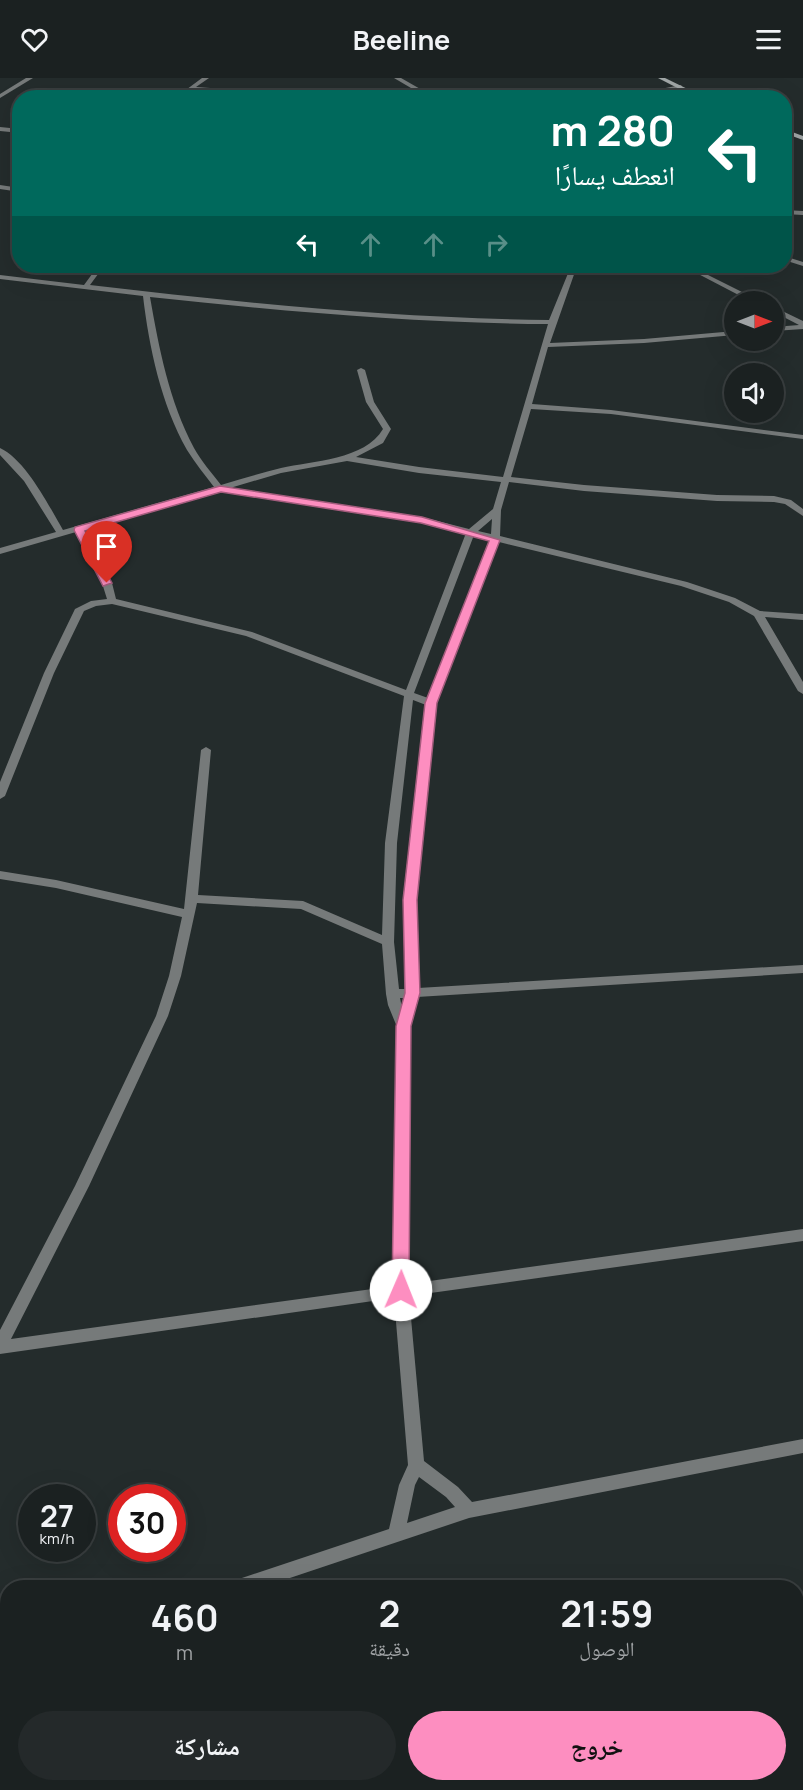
<!DOCTYPE html>
<html lang="ar">
<meta charset="utf-8">
<style>
body{margin:0;font-family:Manrope,"Noto Naskh Arabic",sans-serif;background:#24292a;color:#f1f3f6;direction:rtl;height:100vh;display:flex;flex-direction:column;font-size:22px;white-space:nowrap}
*{box-sizing:border-box;margin:0}
p{font-size:20px;color:#a0a3a5}
.icon{flex:none;width:33px;height:33px;fill:none;stroke:currentColor;stroke-width:2;stroke-linecap:round;stroke-linejoin:round}
.map{position:relative;flex:1;overflow:hidden;direction:ltr}
.drawer{position:absolute;left:0px;top:1502px;width:804px;height:212px;display:flex;flex-direction:column;background:#1b2121;border-radius:24px 24px 0 0;box-shadow:0 6px 24px #0002,0 0 0 2px #393e3f;direction:rtl}
.drawer>*{flex:none}
.guide{position:absolute;left:12px;top:12px;width:780px;height:183px;border-radius:24px;box-shadow:0 6px 24px #0002,0 0 0 2px #393e3f;direction:rtl;background:#00695c;color:#fff;overflow:hidden}
.needle{width:39px;rotate:90deg}
.fabs{position:absolute;left:724px;top:213px;display:grid;gap:12px}
.fabs a{display:grid;place-items:center;width:60px;height:60px;border-radius:50%;background:#1b2121;box-shadow:0 6px 24px #0002,0 0 0 2px #393e3f;font-size:30px}
.speed{position:absolute;left:18px;top:1406px;display:flex;gap:12px;font-size:30px;font-weight:700;text-align:center}
.speed>*{display:grid;place-content:center;width:78px;height:78px;border-radius:50%;background:#1b2121;box-shadow:0 6px 24px #0002,0 0 0 2px #393e3f;line-height:1}
.speed small{font-size:15px;font-weight:400}
.speed .limit{border:9px solid #d22;background:#fff;color:#111}
.pin{position:absolute;display:grid;place-items:center;width:51px;height:51px;color:#fff;margin:-62px -26px;border-radius:50% 50% 50% 0;rotate:-45deg;box-shadow:0 0 6px #0007}
.pin .icon{rotate:45deg}
.me{position:absolute;width:66px;margin:-33px;rotate:1deg;stroke-linejoin:round;filter:drop-shadow(0 0 4px #0008)}
.turn{display:flex;align-items:center;gap:21px;height:126px;padding:0 18px;font-size:27px}
.turn .icon{width:78px;height:78px;stroke-width:2.5}
.turn b{display:block;font-size:42px;line-height:51px}
.lanes{display:flex;align-items:center;height:57px;padding:0 18px;background:#0003;justify-content:center;gap:30px;direction:ltr}
.lanes .off{opacity:.35}
.eta{display:flex;justify-content:space-evenly;align-items:center;height:102px;text-align:center}
.eta b{font-size:36px;font-weight:700;line-height:42px}
.cta{display:flex;gap:12px;margin-top:auto;padding:12px 18px}
.cta a{flex:1;height:69px;border-radius:36px;background:#fd8ec0;color:#111;font-size:24px;font-weight:700;line-height:69px;text-align:center}
.cta a+a{background:#24292a;color:#f1f3f6}
header{display:flex;justify-content:space-between;align-items:center;height:78px;padding:0 18px;background:#1b2121;font-size:27px;font-weight:700}
.map>svg:first-child{display:block}
.lines{fill:none;stroke-linecap:round;stroke-linejoin:round}
.street{fill:#767a7a;fill-rule:evenodd}
.secondary{fill:#a1a7a7;fill-rule:evenodd}
.route{fill:#fd8ec0;stroke:#a45c7d;stroke-width:1.5}
</style>
<header><svg class="icon" aria-label="menu" viewBox="0 0 24 24"><path d="M4 6h16M4 12h16M4 18h16"/></svg>Beeline<svg class="icon" aria-label="heart" viewBox="0 0 24 24"><path d="M12 20l-8-8c-3-5 5-10 8-4 3-6 11-1 8 4z"/></svg></header>
<div class="map">
<svg width="803" height="1712" viewBox="0 0 803 1712">
<rect width="100%" height="100%" fill="#242c2c"/>
<g class="lines">
<g class="street">
<path d="M26,0H33L0,20V16Z"/>
<path d="M202,0H209L196,9L355,20H313L192,13L182,20H175Z"/>
<path d="M394,0H401L436,20H428Z"/>
<path d="M681,7L683,10L630,20H614Z"/>
<path d="M0,49L20,51V55L0,53Z"/>
<path d="M0,107L20,110V114L0,111Z"/>
<path d="M784,132L803,133V137L784,136Z"/>
<path d="M784,178L803,184V188L784,182Z"/>
<path d="M98,188H104L90,207C243,225 395,240 549,242L571,188H577L550,265L644,261L735,253V257L644,265L548,269L532,326L611,332L803,357V361L611,336L531,331L511,399L584,407L717,417L774,418L791,422L803,431V438L785,426L774,424L717,423L584,413L509,404L501,432L500,458L687,504L735,520L760,533L803,536V542L765,539L803,604V616L798,613L754,538L729,524L681,508L499,464L436,625L416,822L418,910L803,887V895L417,919L409,949L408,1206L803,1151V1163L409,1218L424,1383L458,1409L472,1424L803,1361V1375L469,1440L263,1509H231L233,1503L389,1451L399,1407L408,1387L394,1220L0,1276V1252L75,1108L156,938L169,898L182,839L56,810L0,801V793L56,802L184,831L201,672L206,669L211,672L198,817L303,823L382,857L385,765L404,618L246,558L112,526L96,528L84,533L54,595L5,718L0,721V704L44,595L75,531L91,523L107,521L102,505L76,454L0,476V470L56,454L24,403L0,377V370C26,382 49,428 63,452L214,409C205,397 195,385 187,372C161,326 149,269 143,218L0,201V197L84,207ZM150,219C282,233 414,245 548,246L503,399L419,389L356,379L383,365L391,351L374,324L365,292L361,290L357,292L366,324L383,351C365,382 312,383 281,390C261,395 241,401 221,407C212,395 201,383 194,370C169,323 159,270 150,219ZM347,383L419,395L501,404L493,431L469,451L422,439L230,410L281,395ZM219,413L422,445L466,455L406,612L252,554L116,521L112,505L83,452ZM492,441L491,456L478,453ZM474,457L490,462L428,620L414,615ZM413,622L426,627L404,822L406,911H399L394,864L397,765ZM197,825L301,831L382,866L386,916L388,927L397,949L394,1208L11,1261L89,1108L168,938L181,898ZM400,920H405L402,930ZM419,1399L446,1419L455,1429L407,1445L415,1407Z"/>
<path d="M683,188H690L762,224H752Z"/>
<path d="M774,229L803,243V251L774,253V249L799,247L774,234Z"/>
<path d="M8,1562V1580L0,1582V1564Z"/>
<path d="M291,1706H309L311,1712H293Z"/>
</g>
<g class="secondary">
<path d="M658,0H665L706,20H697Z"/>
<path d="M784,51L803,58V62L784,55Z"/>
</g>
</g>
<path class="route" d="M220,408L422,439L500,462L437,625L417,822L420,915L411,948L409,1212L407,1217H395L392,1212L396,948L405,915L403,822L425,625L489,463L421,445L221,414L85,453L112,505L103,508L74,452L75,449Z"/>
</svg>
<div class="fabs">
<a><svg class="needle" viewBox="-14 -14 28 28"><path d="M0-13l5 13h-10z" fill="#e53935"/><path d="M0 13l5-13h-10z" fill="#a0a3a5"/></svg></a>
<a><svg class="icon" aria-label="sound" viewBox="0 0 24 24"><path d="M4 9h4l5-4v14l-5-4H4zM17 9q2 3 0 6"/></svg></a>
</div>
<div class="speed"><div>27<small>km/h</small></div><div class="limit">30</div></div>
<div class="pin" style="left:107px;top:505px;background:#d93025"><svg class="icon" aria-label="arrive" viewBox="0 0 24 24"><path d="M6 21V4h12l-3 4 3 4H6"/></svg></div>
<svg class="me" style="left:401px;top:1212px" viewBox="-20 -20 40 40"><circle r="19" fill="#fff"/><path d="M0-13L10 11 0 6-10 11z" fill="#fd8ec0"/></svg>
<div class="guide">
<div class="turn"><svg class="icon" aria-label="left" viewBox="0 0 24 24"><path d="M17 20v-9H6M10 6l-5 5 5 5"/></svg><div><b>280 m</b>انعطف يسارًا</div></div>
<div class="lanes"><svg class="icon" aria-label="left" viewBox="0 0 24 24"><path d="M17 20v-9H6M10 6l-5 5 5 5"/></svg><svg class="icon off" aria-label="ahead" viewBox="0 0 24 24"><path d="M12 20V5M6 11l6-6 6 6"/></svg><svg class="icon off" aria-label="ahead" viewBox="0 0 24 24"><path d="M12 20V5M6 11l6-6 6 6"/></svg><svg class="icon off" aria-label="right" viewBox="0 0 24 24"><path d="M7 20v-9h11M14 6l5 5-5 5"/></svg></div>
</div>
<section class="drawer">
<div class="eta">
<div><b>21:59</b><p>الوصول</p></div>
<div><b>2</b><p>دقيقة</p></div>
<div><b>460</b><p>m</p></div>
</div>
<div class="cta"><a>خروج</a><a>مشاركة</a></div>
</section>
</div>
